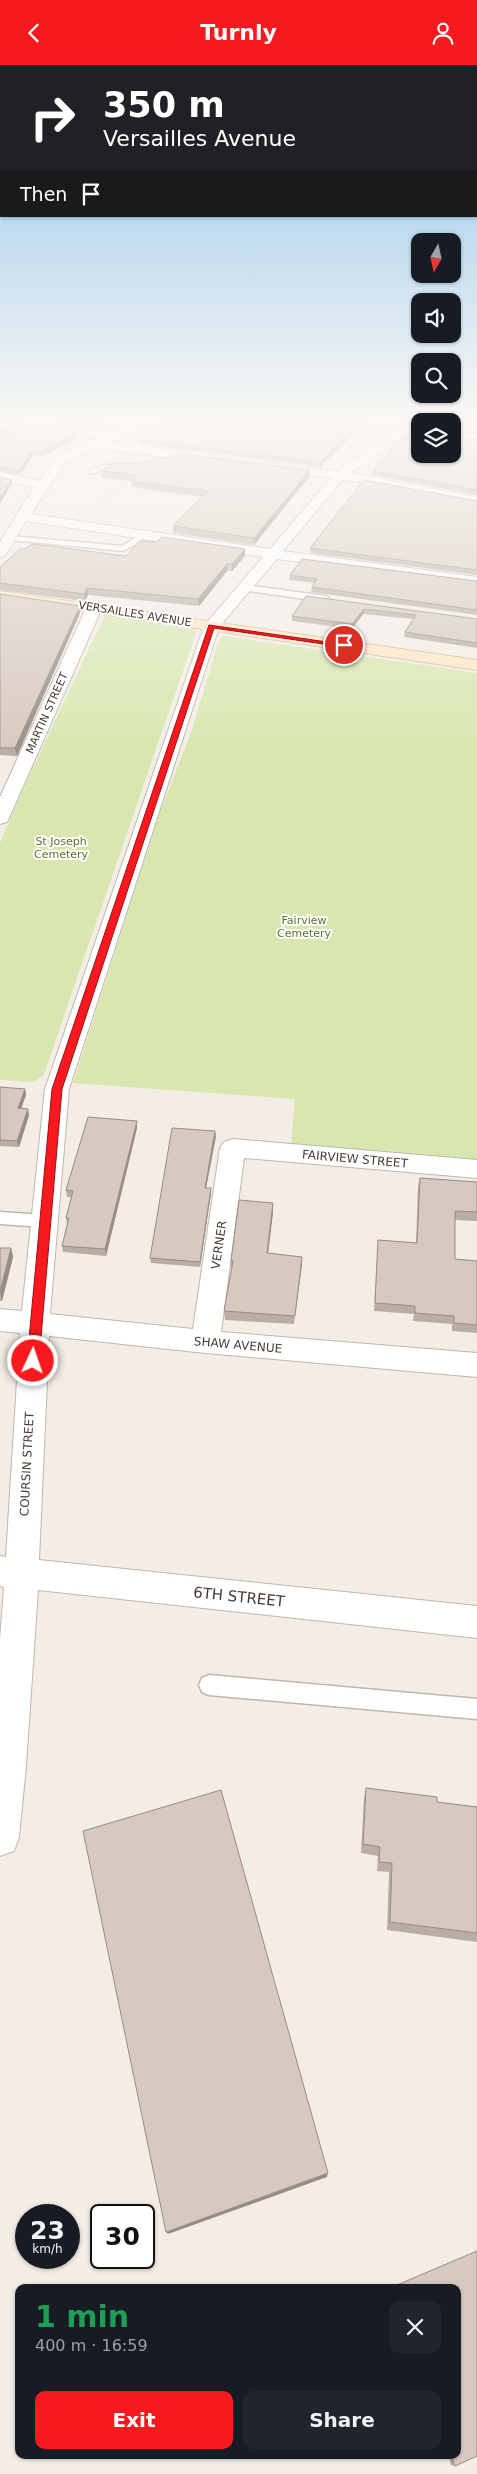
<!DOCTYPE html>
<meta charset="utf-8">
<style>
body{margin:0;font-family:"DejaVu Sans",sans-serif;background:#20242c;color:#f1f3f6;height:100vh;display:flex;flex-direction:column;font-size:19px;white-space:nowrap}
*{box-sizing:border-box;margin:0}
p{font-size:16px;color:#9ea1a6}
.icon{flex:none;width:28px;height:28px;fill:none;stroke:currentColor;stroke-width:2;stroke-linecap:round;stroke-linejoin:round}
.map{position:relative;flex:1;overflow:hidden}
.details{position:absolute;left:15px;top:2219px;width:446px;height:175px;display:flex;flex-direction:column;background:#171b24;border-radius:10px;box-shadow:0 1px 4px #0004}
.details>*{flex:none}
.hud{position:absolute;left:0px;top:0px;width:478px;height:152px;box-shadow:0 1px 4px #0004;background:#202124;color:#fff;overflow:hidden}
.needle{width:32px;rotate:189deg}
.buttons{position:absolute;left:411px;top:168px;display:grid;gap:10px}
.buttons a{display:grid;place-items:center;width:50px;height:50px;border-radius:10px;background:#171b24;box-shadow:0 1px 4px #0004;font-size:25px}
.speed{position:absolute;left:15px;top:2139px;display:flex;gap:10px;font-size:25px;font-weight:700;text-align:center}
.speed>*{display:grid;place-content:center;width:65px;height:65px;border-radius:50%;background:#171b24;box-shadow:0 1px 4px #0004;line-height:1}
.speed small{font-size:12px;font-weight:400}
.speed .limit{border:2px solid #111;border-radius:8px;background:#fff;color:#111}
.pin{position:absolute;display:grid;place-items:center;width:42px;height:42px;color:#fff;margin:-21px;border:2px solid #fff;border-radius:50%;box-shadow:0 1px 5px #0007}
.me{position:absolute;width:55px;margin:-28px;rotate:3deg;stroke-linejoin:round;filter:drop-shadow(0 0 4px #0008)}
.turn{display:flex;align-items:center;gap:18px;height:105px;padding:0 20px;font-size:22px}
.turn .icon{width:65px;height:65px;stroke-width:2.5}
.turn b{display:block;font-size:35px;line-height:42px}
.then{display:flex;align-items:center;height:48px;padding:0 20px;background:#0003;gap:10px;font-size:19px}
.round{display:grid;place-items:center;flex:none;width:52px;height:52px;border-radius:10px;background:#20242c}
.headline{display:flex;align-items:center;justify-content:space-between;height:85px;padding:0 20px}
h1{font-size:30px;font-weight:700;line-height:38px;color:#1e9e55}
.primary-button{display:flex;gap:10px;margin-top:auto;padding:10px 20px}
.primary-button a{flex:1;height:58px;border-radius:10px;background:#f7191e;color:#fff;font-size:20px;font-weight:700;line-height:58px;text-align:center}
.primary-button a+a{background:#20242c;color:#f1f3f6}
header{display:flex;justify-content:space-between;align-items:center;height:65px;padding:0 20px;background:#f7191e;color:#fff;font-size:22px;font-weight:700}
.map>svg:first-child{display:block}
.green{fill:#d7e7af}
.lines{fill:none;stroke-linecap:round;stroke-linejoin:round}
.lane-casing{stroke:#c1b6ac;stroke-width:3}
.street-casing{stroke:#c1b6ac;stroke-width:2}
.secondary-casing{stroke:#d6bb99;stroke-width:2}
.path{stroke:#c0ac9a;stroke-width:1;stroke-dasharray:1 1;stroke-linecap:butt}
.lane{fill:#fff;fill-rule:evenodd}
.street{fill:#fff;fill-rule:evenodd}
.secondary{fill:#fee6c5;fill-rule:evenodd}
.wall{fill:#b9ada4}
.shaded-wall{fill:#968d86}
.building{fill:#d7c9bf;stroke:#968d86}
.route{fill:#f7191e;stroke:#a11014}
.labels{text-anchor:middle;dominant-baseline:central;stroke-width:4;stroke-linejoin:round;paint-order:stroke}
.far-street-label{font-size:11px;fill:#463c35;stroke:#fff}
.far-park-label{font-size:11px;fill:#547729;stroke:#fff}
.street-label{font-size:12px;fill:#463c35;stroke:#fff}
.near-street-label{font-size:15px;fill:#463c35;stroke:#fff}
</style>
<header><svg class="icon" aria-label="back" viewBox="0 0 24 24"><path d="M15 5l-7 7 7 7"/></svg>Turnly<svg class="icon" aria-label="person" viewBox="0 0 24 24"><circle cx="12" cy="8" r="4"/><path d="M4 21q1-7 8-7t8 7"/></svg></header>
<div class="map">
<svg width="477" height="2409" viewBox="0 0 477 2409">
<rect width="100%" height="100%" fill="#f3ede6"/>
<g class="green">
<path d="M105,550L197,565L44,1009L34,1017L0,1015V778L26,718Z"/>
<path d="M223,571L477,608V1096L291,1080L295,1034L73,1018L159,750L192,665L219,575Z"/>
</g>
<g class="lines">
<defs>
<g id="lane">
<path d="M34,357H42L0,376V371Z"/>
<path d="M452,360L477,361V365L452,364Z"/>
<path d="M130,399L134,401L133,403L104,404L91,409L87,407L103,400Z"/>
<path d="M143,468L150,470L124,486L10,475L6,473L10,471L122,481Z"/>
<path d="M245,520L326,531L330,534L326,537L242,525L241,523Z"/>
<path d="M0,1147L44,1150L50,1152L52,1156L50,1160L44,1162L0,1159Z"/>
<path d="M209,1610L477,1634V1654L209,1630L202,1627L199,1620L202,1613Z"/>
</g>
<g id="street">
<path d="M23,357H44L107,369L134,357H147L146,359L109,377L217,391L223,395L217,399L97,383L65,398L31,449L270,484L331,413L272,405L268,404L266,401L268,398L338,406L408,357L420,358L351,408L477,432V440L343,414L283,486L477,512V520L277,494L219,562L69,1024L50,1249L193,1264L220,1083L224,1077L233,1074L477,1095V1113L244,1093L221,1267L477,1288V1312L205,1288L49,1271L39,1495L477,1541V1573L38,1525L26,1701L19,1772L14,1786L0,1791V1574L4,1522L0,1521V1491L6,1492L20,1268L0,1266V1244L22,1246L45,1024L204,561L263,492L26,456L5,491L0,492V477L34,422L0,415V407L39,416L57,392L97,374L29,360Z"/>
<path d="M452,367L477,370V378L452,374Z"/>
<path d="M94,538L102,543L9,753L7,757L0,759V732L86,543Z"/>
</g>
<path id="secondary" d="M0,526L477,595V605L0,534Z"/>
</defs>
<use href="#lane" class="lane-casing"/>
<use href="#street" class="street-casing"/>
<use href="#secondary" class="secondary-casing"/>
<path class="path" d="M95,441L115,424"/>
<use href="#lane" class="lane"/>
<use href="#street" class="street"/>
<use href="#secondary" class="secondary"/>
</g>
<g class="wall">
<path d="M52,357H106L92,364Z"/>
<path d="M160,357H366L320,402L140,379V375Z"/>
<path d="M452,357H477V360L452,359Z"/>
<path d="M462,362H477V369L462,366Z"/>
<path d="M77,368L78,372L41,392L33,390L19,410L0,406V372Z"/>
<path d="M477,375V430L372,410L373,406L420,389Z"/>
<path d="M101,406L309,412L254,480L173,468V461L202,432L131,422V416L102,413Z"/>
<path d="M477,436V510L310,488V483Z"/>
<path d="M126,491H245L232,506H227L199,541L88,530L85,536L0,525V502Z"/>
<path d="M290,510L477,516V550L311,527L312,522L314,518L289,515Z"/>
<path d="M0,529L80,548L17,691L0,690Z"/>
<path d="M306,531L477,554V583L404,572L405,567L413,554L363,549L352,564L292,556V551Z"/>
<path d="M0,1022L25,1024L26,1030L21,1044H28L29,1050L19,1082L0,1081Z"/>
<path d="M137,1063L106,1191L63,1187L62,1181L67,1160L66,1153L71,1132H67L66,1125Z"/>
<path d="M216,1071L206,1123L211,1128L200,1202L151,1198L150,1193Z"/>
<path d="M420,1113L477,1117V1156L455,1155V1194L477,1196V1268L452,1266V1259L413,1256L414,1249L374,1246L378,1175L416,1178L418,1121Z"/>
<path d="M273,1138V1147L268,1188L302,1192L294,1259L225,1255L224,1246L232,1204H231V1196Z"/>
<path d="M0,1183H11L13,1192L2,1236H0Z"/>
<path d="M366,1723L437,1737L477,1742V1877L387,1865L389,1807L377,1806L378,1791L361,1788L364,1733Z"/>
<path d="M477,2186V2391L455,2401L451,2400L448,2390H458V2222H394Z"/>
</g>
<g class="shaded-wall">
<path d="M19,357H23V359L0,369V365Z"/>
<path d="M98,357H106L92,364L91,360Z"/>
<path d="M362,357H366L320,402V397Z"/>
<path d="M77,368L78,372L41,392V387Z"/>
<path d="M32,386L33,390L19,410V405Z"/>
<path d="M310,405L309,412L254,480V473Z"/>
<path d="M12,415V419L0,438V432Z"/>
<path d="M245,484V491L232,506V499Z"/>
<path d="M227,499V506L199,541L198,534Z"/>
<path d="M87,523L88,530L85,536L84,529Z"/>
<path d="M80,541V548L17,691L15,683Z"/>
<path d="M364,544L363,549L352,564V559Z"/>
<path d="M25,1024L26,1030L19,1049L18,1043Z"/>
<path d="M28,1044L29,1050L19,1082L17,1076Z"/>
<path d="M137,1056V1063L106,1191L105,1184Z"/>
<path d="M215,1066L216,1071L205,1128V1123Z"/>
<path d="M211,1123V1128L200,1202V1197Z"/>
<path d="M273,1138V1147L267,1197V1188Z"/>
<path d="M11,1183L13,1192L2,1236L0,1227Z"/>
<path d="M302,1192V1200L294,1259L295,1251Z"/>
<path d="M328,2108L327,2112L168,2169L166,2167Z"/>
</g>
<g class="building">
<path d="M0,357H19L0,365Z"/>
<path d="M74,357H98L91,360Z"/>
<path d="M160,357H362L320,397L140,375Z"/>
<path d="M420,357V389H452V371L477,375V425L373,406L406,367Z"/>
<path d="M33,359L77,368L41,387L32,386L19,405L0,401V372Z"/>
<path d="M462,362H477V364Z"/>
<path d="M183,389L310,405L254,473L173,461L208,426L131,416L136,410L101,406L110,399L139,398Z"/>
<path d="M0,412L12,415L0,432Z"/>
<path d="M364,415L477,436V505L310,483Z"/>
<path d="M162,472L245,484L232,499H227L198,534L87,523L84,529L0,518V502L20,484H25L33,479L126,491L140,476L156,477Z"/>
<path d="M302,494L477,516V545L312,522L317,514L290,510Z"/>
<path d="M0,529L80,541L15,683H0Z"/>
<path d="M306,531L477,554V578L405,567L416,550L364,544L352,559L292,551Z"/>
<path d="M0,1022L25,1024L18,1043L28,1044L17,1076L0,1075Z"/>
<path d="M88,1052L137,1056L105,1184L62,1181L69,1153H66L73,1126L66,1125Z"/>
<path d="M172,1063L215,1066L205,1123H211L200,1197L150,1193Z"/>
<path d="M420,1113L477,1117V1147L455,1146V1194L477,1196V1260L454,1258V1251L415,1248V1241L375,1238L378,1175L417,1178Z"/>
<path d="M239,1135L273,1138L267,1188L302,1192L295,1251L224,1246L233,1196H231Z"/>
<path d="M0,1183H11L0,1227Z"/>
<path d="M366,1723L437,1732V1737L477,1742V1868L390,1857L392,1798L379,1797L380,1782L363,1779Z"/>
<path d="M221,1725L328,2108L166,2167L83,1766Z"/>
<path d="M477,2186V2391L455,2401L451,2390H458V2222H398L397,2220Z"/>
</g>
<linearGradient id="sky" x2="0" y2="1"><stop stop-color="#8cc4eb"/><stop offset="0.51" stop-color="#faf7f4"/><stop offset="1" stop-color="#faf7f4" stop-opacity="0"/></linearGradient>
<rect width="477" height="694" fill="url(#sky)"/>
<path class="route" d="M209,560L348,580L344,582L214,563L62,1024L39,1296L33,1301L27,1296L52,1024Z"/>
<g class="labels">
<g class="far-street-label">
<text transform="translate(135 549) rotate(9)">VERSAILLES AVENUE</text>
<text transform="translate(47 648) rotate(-66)">MARTIN STREET</text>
</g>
<g class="far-park-label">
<text x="61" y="776">St Joseph<tspan x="61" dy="13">Cemetery</tspan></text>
<text x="304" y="855">Fairview<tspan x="304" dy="13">Cemetery</tspan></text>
</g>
<g class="street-label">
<text transform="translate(355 1094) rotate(5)">FAIRVIEW STREET</text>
<text transform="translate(219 1180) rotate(-82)">VERNER</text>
<text transform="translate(238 1280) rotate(5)">SHAW AVENUE</text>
<text transform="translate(27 1399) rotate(-87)">COURSIN STREET</text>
</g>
<g class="near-street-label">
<text transform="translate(239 1532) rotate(6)">6TH STREET</text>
</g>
</g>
</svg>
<div class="buttons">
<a><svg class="needle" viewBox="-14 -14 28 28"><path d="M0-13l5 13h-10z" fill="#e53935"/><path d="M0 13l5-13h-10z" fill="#9ea1a6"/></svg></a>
<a><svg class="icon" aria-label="sound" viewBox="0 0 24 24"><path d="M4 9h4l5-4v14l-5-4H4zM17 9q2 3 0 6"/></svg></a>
<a><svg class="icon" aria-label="search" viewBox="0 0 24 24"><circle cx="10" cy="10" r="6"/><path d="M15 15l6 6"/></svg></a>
<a><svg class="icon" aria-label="layers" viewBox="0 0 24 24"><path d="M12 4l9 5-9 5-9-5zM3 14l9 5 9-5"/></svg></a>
</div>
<div class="speed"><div>23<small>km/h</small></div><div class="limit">30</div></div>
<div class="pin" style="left:344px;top:580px;background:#d93025"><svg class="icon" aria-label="arrive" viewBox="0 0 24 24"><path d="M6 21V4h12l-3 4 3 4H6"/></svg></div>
<svg class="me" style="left:33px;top:1296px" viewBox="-20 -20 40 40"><circle r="17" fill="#f7191e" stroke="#fff" stroke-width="3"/><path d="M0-11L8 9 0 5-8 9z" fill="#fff"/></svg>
<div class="hud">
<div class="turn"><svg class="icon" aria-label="right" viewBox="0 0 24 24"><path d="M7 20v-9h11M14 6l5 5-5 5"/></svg><div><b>350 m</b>Versailles Avenue</div></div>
<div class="then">Then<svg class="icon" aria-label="arrive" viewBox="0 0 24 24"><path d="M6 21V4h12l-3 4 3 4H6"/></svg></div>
</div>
<section class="details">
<div class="headline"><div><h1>1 min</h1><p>400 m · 16:59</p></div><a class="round"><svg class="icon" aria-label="close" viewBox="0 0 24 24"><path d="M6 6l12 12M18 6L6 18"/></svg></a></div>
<div class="primary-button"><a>Exit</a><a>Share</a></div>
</section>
</div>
